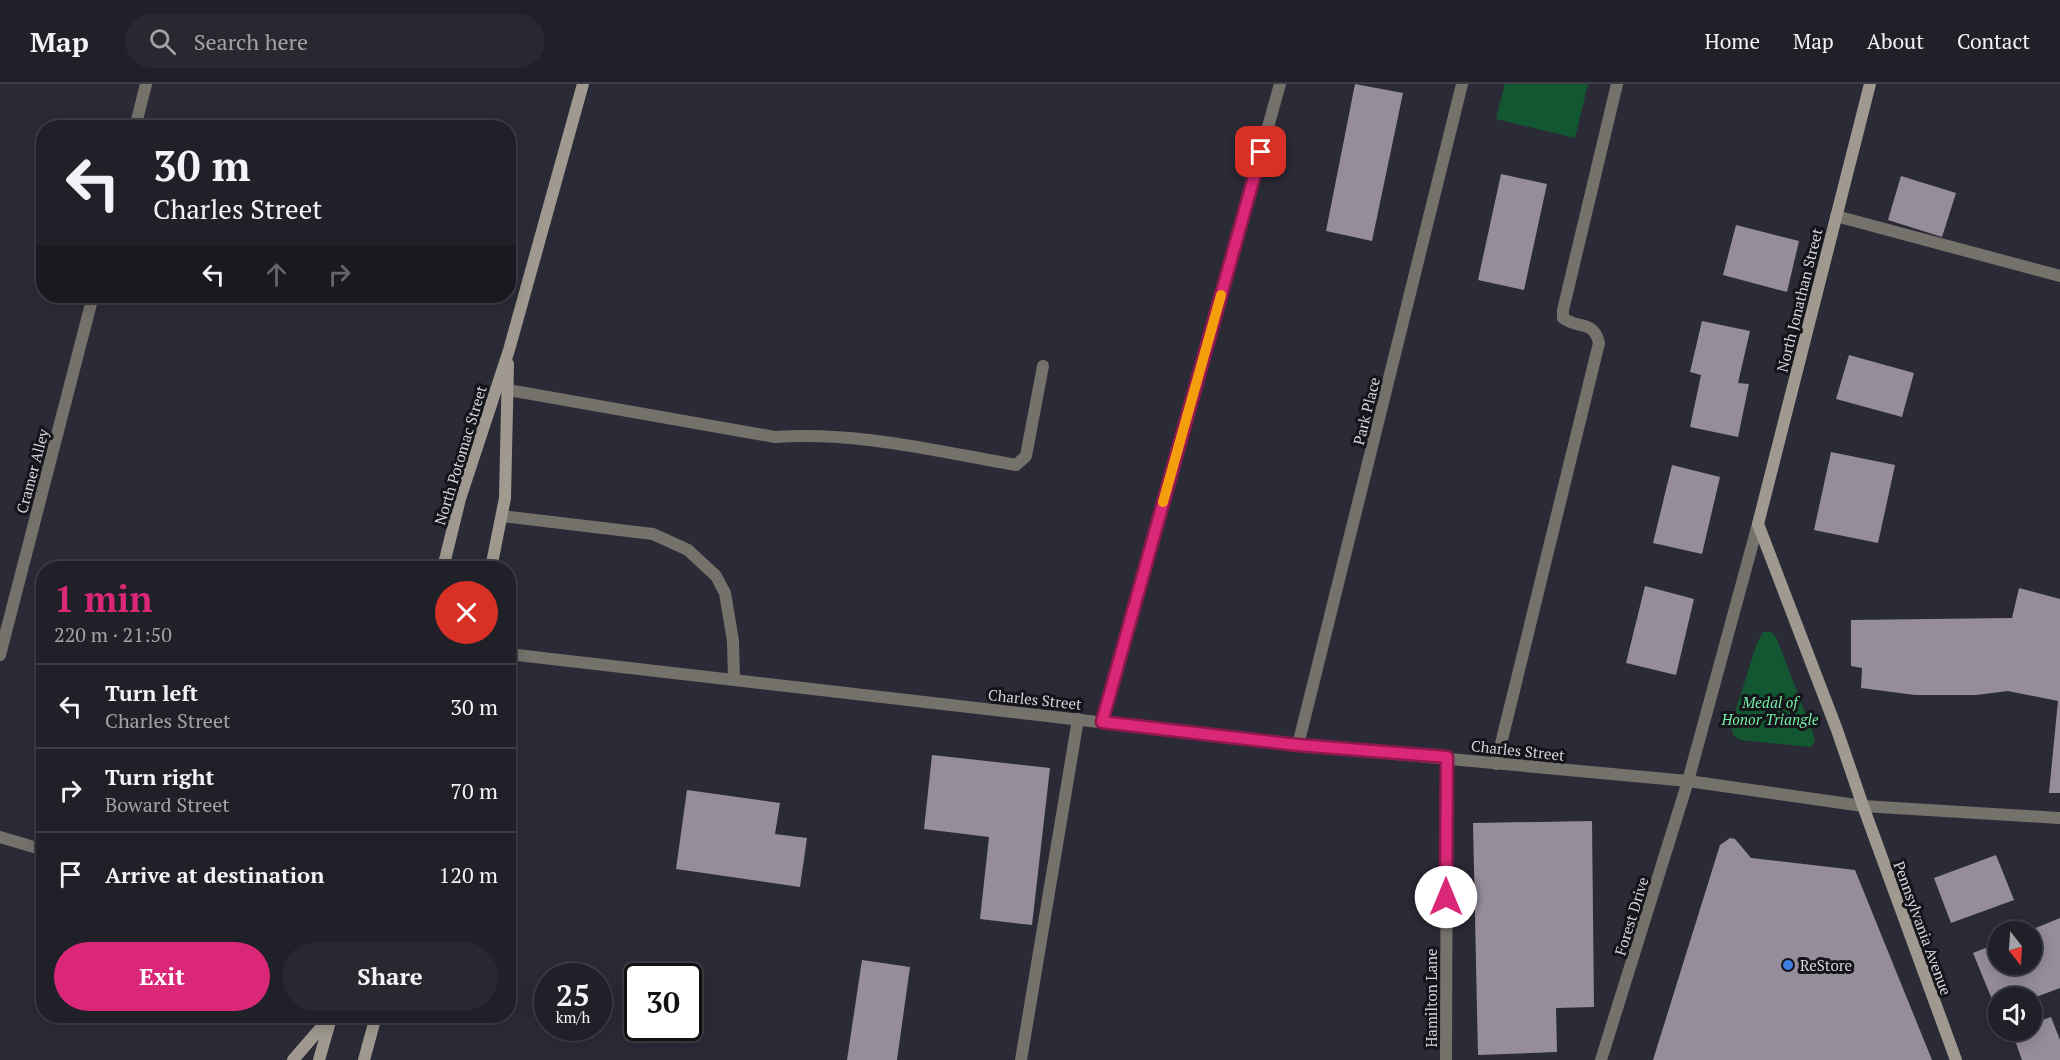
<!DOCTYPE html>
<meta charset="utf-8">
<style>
body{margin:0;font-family:"PT Serif",serif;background:#282831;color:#f1f3f6;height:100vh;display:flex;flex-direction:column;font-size:22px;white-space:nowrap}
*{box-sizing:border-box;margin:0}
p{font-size:20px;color:#a2a3a8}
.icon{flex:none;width:33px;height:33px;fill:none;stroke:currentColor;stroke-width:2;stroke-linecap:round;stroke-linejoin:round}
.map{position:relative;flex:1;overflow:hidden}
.side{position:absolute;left:36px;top:477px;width:480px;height:462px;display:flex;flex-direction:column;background:#202029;border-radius:24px;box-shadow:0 3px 15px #0003,0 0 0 2px #3d3e46}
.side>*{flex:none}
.guide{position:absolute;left:36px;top:36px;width:480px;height:183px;border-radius:24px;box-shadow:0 3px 15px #0003,0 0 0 2px #3d3e46;background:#202029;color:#f1f3f6;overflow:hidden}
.needle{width:39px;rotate:163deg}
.tools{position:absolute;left:1988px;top:837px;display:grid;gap:12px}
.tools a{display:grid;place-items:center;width:54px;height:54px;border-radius:50%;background:#202029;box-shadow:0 3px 15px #0003,0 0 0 2px #3d3e46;font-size:30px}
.speed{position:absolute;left:534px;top:879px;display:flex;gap:12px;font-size:30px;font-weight:700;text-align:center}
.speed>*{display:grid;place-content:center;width:78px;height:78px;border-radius:50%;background:#202029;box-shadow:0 3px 15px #0003,0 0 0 2px #3d3e46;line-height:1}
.speed small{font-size:15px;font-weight:400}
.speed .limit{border:3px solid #111;border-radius:9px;background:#fff;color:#111}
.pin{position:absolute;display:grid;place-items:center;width:51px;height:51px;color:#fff;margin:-26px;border-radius:12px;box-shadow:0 3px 9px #0006}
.me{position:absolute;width:66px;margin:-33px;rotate:0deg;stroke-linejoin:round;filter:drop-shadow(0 0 4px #0008)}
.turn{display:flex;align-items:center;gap:21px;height:126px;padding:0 18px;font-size:27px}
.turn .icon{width:78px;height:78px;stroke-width:2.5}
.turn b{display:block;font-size:42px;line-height:51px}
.lanes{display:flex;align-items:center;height:57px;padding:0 18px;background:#0003;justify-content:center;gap:30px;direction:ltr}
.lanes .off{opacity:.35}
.round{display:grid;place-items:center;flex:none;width:63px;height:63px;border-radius:32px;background:#282831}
.head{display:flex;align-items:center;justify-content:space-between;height:102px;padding:0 18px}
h1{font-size:36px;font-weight:600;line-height:45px;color:#db2777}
.primary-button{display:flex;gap:12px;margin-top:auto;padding:12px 18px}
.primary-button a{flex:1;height:69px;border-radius:36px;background:#db2777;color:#fff;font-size:24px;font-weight:600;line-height:69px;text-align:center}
.primary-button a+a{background:#282831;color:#f1f3f6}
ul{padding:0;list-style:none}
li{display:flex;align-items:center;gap:18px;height:84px;padding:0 18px;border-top:2px solid #3d3e46}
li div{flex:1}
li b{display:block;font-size:22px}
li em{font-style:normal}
header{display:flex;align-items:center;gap:36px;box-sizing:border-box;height:84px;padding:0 30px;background:#202029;border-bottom:2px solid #3d3e46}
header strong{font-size:28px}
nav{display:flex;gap:33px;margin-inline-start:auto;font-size:21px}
.search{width:420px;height:54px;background:#282831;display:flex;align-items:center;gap:15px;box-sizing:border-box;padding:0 21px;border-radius:33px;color:#a2a3a8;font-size:22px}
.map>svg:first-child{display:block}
.green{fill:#125732}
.building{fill:#968d9b}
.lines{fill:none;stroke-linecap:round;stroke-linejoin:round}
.lane{stroke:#75726c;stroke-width:12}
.street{stroke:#75726c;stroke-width:12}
.secondary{stroke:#9f998f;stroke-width:12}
.route-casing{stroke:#8e194d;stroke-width:15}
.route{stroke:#db2777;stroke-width:10}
.slow{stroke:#f59e0b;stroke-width:10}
.shop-dot{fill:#3f7fe0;stroke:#14141a;stroke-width:2}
.labels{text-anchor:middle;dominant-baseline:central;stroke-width:6;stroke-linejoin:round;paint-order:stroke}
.street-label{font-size:15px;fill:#d4d5dd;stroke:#14141a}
.park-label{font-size:15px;font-style:italic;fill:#73eda3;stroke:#14141a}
.poi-label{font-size:15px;fill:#d4d5dd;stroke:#14141a;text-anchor:start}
</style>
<header>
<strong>Map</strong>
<div class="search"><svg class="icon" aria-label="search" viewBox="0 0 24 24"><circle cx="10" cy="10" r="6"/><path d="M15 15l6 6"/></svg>Search here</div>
<nav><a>Home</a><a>Map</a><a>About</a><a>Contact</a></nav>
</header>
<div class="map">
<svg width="2060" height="976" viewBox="0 0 2060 976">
<rect width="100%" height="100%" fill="#2a2b37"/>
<g class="green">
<path d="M1505,0H1588L1575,54L1496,35Z"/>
<path d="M1763,548H1771L1776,553L1812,646L1815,656L1811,663L1740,656L1733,651L1731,641L1757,559Z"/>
</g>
<g class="building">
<path d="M1355,0L1403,9L1372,157L1326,147Z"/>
<path d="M1501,90L1547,100L1524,206L1478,196Z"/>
<path d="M1901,92L1956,109L1942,153L1888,136Z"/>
<path d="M1736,141L1799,157L1787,208L1723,191Z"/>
<path d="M1702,237L1750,247L1738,299L1749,300L1738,353L1690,343L1701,291L1690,288Z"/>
<path d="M1849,271L1914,289L1902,333L1836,315Z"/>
<path d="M1831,368L1895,381L1878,459L1814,446Z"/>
<path d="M1672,381L1720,393L1702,470L1653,459Z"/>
<path d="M1645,502L1694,515L1676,591L1626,579Z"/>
<path d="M2019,504L2060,515V709H2049L2058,617L2008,607L1976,611H1915L1861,604L1862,584L1851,582V536L2012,534Z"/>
<path d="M932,671L1050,684L1032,841L980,835L989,753L924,745Z"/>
<path d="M687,706L780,719L775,750L807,754L800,803L676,785Z"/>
<path d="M1592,737L1594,923L1556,924L1557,968L1478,971L1473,739Z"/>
<path d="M1730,754L1735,755L1751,774L1855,786L1932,976H1653L1720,761Z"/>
<path d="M1996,771L2014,816L1951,839L1934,794Z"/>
<path d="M2060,834V904L2031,915L1998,914V930L1973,869L1998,859V880H2031V846Z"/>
<path d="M862,876L910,883L897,976H847Z"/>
<path d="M2051,933L2060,956V976H2022L2012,948L2031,946V940Z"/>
</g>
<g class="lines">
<g class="lane">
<path d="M135,44L146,0"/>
<path d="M1836,132L2060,192"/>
<path d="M508,306L775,353C856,347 936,367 1016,381L1026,372L1043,282"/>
<path d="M502,432L653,450L688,466L716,492L725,509L733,557L734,596"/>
<path d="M0,571L93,212"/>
<path d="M1496,680L1599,259C1593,235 1579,246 1563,234V226L1617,0"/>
<path d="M1021,976L1078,635"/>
</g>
<g class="street">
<path d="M508,570L1298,661L1688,697L1863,722L2060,734"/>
<path d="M1102,638L1280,0"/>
<path d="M1298,661L1462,0"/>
<path d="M0,753L44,766"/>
<path d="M1446,976L1447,673"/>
<path d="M1601,976L1688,697L1758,440"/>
</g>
<g class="secondary">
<path d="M1870,0L1758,440L1837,646L1863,722L1956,976"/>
<path d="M443,484L460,415L509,266L583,0"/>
<path d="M491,484L505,414L508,280"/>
<path d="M293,976L331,932"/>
<path d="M319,976L331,934"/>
<path d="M364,976L376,932"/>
</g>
</g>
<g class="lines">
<defs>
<path id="route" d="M1261,68L1102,638L1298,661L1447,673L1446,813"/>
</defs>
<use href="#route" class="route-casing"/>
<use href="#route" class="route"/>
<path class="slow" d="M1163,418L1221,211"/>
</g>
<circle class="shop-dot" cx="1788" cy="881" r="6"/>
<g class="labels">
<g class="street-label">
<text transform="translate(1799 216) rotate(-76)">North Jonathan Street</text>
<text transform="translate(1366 327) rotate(-76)">Park Place</text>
<text transform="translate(460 371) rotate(-73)">North Potomac Street</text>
<text transform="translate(32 387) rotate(-75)">Cramer Alley</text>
<text transform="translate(1035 615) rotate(6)">Charles Street</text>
<text transform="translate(1518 666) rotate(6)">Charles Street</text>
<text transform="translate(1631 832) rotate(-73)">Forest Drive</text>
<text transform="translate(1923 844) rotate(70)">Pennsylvania Avenue</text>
<text transform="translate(1431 914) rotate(-90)">Hamilton Lane</text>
</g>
<g class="park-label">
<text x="1770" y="618">Medal of<tspan x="1770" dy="17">Honor Triangle</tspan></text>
</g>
<g class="poi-label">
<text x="1800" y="881">ReStore</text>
</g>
</g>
</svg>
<div class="tools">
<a><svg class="needle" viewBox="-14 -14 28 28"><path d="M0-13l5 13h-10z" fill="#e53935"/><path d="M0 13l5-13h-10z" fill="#a2a3a8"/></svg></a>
<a><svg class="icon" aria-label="sound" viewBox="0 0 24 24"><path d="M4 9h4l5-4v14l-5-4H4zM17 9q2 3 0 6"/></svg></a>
</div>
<div class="speed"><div>25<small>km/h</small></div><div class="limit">30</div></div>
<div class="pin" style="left:1261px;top:68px;background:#d93025"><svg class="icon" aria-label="arrive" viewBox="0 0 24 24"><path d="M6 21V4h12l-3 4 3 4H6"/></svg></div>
<svg class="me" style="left:1446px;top:813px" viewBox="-20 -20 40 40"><circle r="19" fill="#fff"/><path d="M0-13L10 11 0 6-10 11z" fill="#db2777"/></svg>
<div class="guide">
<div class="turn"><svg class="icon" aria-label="left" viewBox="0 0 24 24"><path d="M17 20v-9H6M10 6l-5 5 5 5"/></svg><div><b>30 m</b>Charles Street</div></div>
<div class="lanes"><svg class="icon" aria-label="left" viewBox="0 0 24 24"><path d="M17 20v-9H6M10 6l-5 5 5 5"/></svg><svg class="icon off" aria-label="ahead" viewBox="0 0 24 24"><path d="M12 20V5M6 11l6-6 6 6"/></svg><svg class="icon off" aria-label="right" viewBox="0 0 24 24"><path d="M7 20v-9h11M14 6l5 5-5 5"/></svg></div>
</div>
<section class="side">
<div class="head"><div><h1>1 min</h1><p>220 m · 21:50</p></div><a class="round" style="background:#d93025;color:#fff"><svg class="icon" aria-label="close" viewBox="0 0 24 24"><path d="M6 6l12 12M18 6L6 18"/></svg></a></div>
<ul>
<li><svg class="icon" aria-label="left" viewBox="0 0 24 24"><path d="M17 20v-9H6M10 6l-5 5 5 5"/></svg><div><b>Turn left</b><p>Charles Street</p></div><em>30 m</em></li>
<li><svg class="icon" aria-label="right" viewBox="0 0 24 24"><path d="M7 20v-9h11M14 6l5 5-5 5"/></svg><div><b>Turn right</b><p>Boward Street</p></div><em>70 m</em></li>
<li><svg class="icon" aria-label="arrive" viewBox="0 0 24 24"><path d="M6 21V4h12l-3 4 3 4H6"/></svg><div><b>Arrive at destination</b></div><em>120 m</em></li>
</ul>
<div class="primary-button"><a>Exit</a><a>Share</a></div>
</section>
</div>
